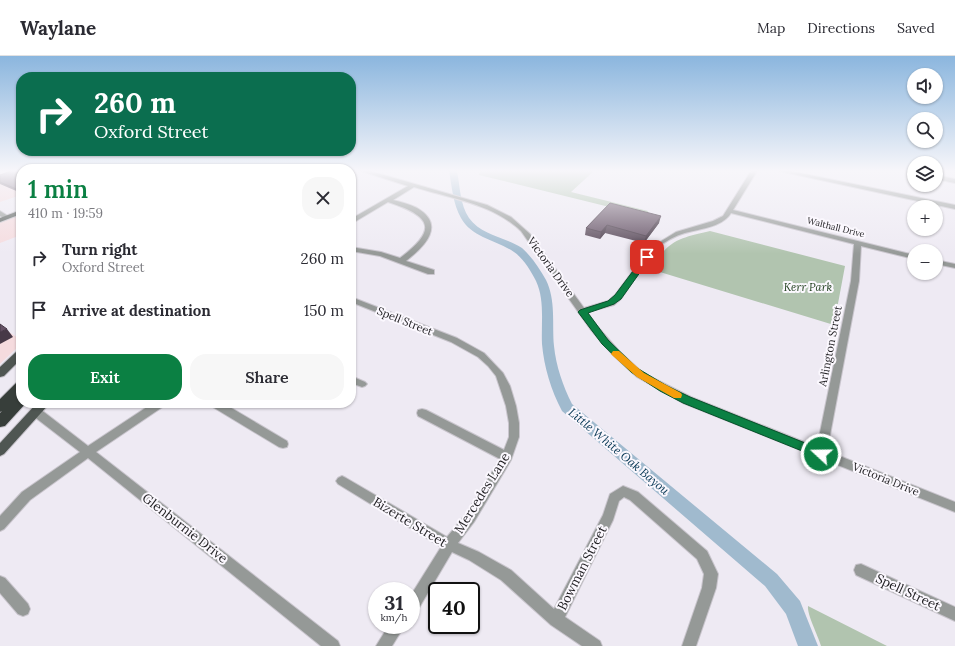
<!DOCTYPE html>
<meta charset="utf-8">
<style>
body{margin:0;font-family:Lora,serif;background:#f7f7f7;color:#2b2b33;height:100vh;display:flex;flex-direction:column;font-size:15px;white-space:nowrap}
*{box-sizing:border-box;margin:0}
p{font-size:13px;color:#7c7c81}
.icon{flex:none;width:22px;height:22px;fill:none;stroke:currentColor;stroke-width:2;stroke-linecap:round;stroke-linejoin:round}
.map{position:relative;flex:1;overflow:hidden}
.side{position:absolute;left:16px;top:108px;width:340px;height:244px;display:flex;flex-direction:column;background:#fff;border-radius:16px;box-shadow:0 1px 3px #0004}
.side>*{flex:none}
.top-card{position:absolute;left:16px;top:16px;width:340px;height:84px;border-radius:16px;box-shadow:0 1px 3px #0004;background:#0b6e4f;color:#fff;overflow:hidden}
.buttons{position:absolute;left:907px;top:12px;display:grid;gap:8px}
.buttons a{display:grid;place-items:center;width:36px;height:36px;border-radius:50%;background:#fff;box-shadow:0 1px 3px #0004;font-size:20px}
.speed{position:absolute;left:368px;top:526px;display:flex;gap:8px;font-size:20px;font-weight:700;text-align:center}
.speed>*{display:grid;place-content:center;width:52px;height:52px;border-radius:50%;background:#fff;box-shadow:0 1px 3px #0004;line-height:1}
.speed small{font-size:10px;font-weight:400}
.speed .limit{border:2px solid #111;border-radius:6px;background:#fff;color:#111}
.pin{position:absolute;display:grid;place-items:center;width:34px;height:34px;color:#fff;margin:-17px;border-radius:8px;box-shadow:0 2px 6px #0006}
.me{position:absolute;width:44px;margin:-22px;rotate:291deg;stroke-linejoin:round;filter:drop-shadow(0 0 3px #0008)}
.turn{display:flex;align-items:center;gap:14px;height:84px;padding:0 12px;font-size:18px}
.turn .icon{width:52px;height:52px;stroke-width:2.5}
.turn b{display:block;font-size:28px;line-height:34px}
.round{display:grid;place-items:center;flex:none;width:42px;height:42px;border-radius:16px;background:#f7f7f7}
.head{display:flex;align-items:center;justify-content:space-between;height:68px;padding:0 12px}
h1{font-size:24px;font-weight:600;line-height:30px;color:#0b8043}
.cta{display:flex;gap:8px;margin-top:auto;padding:8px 12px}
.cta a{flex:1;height:46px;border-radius:16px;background:#0b8043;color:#fff;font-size:16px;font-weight:600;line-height:46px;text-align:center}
.cta a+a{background:#f7f7f7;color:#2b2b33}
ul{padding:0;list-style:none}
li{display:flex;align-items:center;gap:12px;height:52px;padding:0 12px}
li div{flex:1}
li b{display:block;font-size:15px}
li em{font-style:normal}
header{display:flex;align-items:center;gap:24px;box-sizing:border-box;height:56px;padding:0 20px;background:#fff;border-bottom:1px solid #e1e1e2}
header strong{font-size:19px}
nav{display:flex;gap:22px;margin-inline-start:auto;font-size:14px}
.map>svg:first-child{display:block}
.commercial{fill:#f5dbde}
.green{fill:#b1c4af}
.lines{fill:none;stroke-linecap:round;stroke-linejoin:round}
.river{fill:#a0bace;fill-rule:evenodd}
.minor-casing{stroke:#c9c5cd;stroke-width:2}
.major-casing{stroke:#c9c5cd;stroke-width:2}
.highway-casing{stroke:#c9c5cd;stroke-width:2}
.minor{fill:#959997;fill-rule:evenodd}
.major{fill:#4f5652;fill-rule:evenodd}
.highway{fill:#373e3a;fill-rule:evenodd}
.wall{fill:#574757}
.shaded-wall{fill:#473947}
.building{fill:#655265;stroke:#473947}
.route{fill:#0b8043;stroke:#07532c}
.slow{fill:#f59e0b}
.labels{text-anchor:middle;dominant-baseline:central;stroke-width:4;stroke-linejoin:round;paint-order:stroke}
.far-street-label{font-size:9px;fill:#1f1e21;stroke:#fbf8fe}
.street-label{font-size:11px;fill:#1f1e21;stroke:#fbf8fe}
.park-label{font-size:11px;font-style:italic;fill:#1b3b18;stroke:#fbf8fe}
.water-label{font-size:12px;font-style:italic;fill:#053653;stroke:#fbf8fe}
.near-street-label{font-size:13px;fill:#1f1e21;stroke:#fbf8fe}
</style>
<header>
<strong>Waylane</strong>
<nav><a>Map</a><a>Directions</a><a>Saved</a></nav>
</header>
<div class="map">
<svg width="955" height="590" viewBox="0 0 955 590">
<rect width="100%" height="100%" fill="#eeeaf3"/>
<g class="commercial">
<path d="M5,115H21V139L0,146V117Z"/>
<path d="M21,158V179L0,187V165Z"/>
<path d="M0,270L21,284V288L0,308Z"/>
</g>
<g class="green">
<path d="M480,115H594L571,136L648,155L646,160L479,119Z"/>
<path d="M710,175L845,210L834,269L650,213C670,184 676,183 710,175Z"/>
<path d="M808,550L887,590H821C818,579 807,559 808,550Z"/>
</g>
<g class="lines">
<path class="river" d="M449,115H457C460,130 460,149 469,162C481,179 505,181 522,192C531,200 540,213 546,224C556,244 552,268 554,290C556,310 563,330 572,348L777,518L800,545L818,590H798L786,558L765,530L562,355C551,334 544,311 542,288C541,267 545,244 536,225C531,215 523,202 514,196C497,184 472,182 461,162C453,148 452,131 449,115Z"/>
<defs>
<g id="minor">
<path d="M361,115H370L487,149L511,161L530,178L584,252L608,245L615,239L650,192L676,176L713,165L723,160L751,115H757L733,154L914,199V203L861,190L859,225L827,395L955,446V456L683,347L637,321L613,299L591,274L521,175C493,148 450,142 414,131L393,144C401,146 409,148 417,152C446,169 425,190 406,205L434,214V218H428L380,200L351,195V191L381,196L400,202C439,173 431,160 388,146L351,168V163L408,130ZM731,157L854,188L851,225L817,391L691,341L643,317L619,295L597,270L587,256L614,249L621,243L654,194C662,188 672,181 682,178C697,173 722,172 731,157Z"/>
<path d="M779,115H790L955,149V153Z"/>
<path d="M936,119L955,123V127L936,123Z"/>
<path d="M0,155L8,160V162H4L0,160Z"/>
<path d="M936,204L955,208V212L936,208Z"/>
<path d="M351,241L457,282L484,297L503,317L510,330L516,350L519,367V381L511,404L474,466L458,487L479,496L511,514L554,553L603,459L610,438L623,430L638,436L707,495L718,518L716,532L696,590H682L702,532L704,518L697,503L630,444L624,441L619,445L613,464L565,561L600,585L602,590H582L551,569L501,524L469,504L452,496L416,557L411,559V539L441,491L338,428L336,425L338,422L342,420L346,422L447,481L466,458L500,403L418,360L417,357L418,354L422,353L426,354L504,394L509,381V367L506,350L496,320L488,310L478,301L451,286L351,246Z"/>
<path d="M351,320L365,326L367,328L365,330L362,331L351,327Z"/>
<path d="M153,347H165L164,350L96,396L338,585L340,590H321L88,402L30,444L4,473L0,475V460L22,436L80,396L32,359L31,356L32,353H40L88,390Z"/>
<path d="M210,347H223L287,385L288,388L287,391L283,392L279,391L211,350Z"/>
<path d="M861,508L955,551V565L856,519L854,514L856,509Z"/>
<path d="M0,520L5,522L28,548L30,553L28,558L23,560L18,558L0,537Z"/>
<path d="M389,569H405L392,590H376Z"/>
</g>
<g id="major">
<path d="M21,154V158L0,166V162Z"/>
<path d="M21,294V303L4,320L0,321V311L17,295Z"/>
<path d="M37,347H50L4,398L0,400V387Z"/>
</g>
<path id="highway" d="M21,325V338L19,340L21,339V347H26L5,370L0,371V357L2,355L0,356V343L16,327Z"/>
</defs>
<use href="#minor" class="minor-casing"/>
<use href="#major" class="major-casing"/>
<use href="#highway" class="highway-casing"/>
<use href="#minor" class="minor"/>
<use href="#major" class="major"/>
<use href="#highway" class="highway"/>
</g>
<g class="wall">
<path d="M21,115V137L0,128V119Z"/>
<path d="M610,147L659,167L644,187L605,177L600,183L585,179L586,172Z"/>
</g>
<g class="shaded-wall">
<path d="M661,160L659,167L644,187L646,180Z"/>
<path d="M607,169L605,177L600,183L601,176Z"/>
<path d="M7,273L13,281L0,288V276Z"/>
</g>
<g class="building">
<path d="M11,115H21V135L0,126V119Z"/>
<path d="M610,147L661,160L646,180L607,169L601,176L586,172Z"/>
<path d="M0,268L7,273L0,276Z"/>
</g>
<linearGradient id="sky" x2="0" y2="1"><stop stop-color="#8bb6de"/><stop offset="0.58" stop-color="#f7f6fa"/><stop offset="1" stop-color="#f7f6fa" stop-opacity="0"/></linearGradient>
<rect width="955" height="198" fill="url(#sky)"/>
<path class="route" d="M645,199H650L651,201L621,243L614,248L588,257L608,284L637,312L667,330L690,341L825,395L827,398L825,401L821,402L817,401L683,347L660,335L631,316L602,288L578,256L580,254L608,245L615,239Z"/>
<path class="slow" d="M613,295H619L644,317L681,337L682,339L681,342H674L637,321L613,300L611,298Z"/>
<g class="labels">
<g class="far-street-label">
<text transform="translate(836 171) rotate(14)">Walthall Drive</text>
</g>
<g class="street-label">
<text transform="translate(551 211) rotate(54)">Victoria Drive</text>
<text transform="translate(405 265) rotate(22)">Spell Street</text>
<text transform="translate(830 290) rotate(-79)">Arlington Street</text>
<text transform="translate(886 423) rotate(22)">Victoria Drive</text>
</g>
<g class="park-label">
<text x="808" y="231">Kerr Park</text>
</g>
<g class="water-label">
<text transform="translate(619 395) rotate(40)">Little White Oak Bayou</text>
</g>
<g class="near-street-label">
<text transform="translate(482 437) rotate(-58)">Mercedes Lane</text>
<text transform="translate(410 466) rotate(31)">Bizerte Street</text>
<text transform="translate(185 472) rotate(38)">Glenburnie Drive</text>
<text transform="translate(582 512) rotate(-63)">Bowman Street</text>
<text transform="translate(908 536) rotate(25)">Spell Street</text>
</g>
</g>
</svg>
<div class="buttons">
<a><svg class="icon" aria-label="sound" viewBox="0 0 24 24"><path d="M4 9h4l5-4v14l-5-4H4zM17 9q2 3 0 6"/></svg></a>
<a><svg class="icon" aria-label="search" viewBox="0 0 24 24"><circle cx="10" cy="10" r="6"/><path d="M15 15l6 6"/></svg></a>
<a><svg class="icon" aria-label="layers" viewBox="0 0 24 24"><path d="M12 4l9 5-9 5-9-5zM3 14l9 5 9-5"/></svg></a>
<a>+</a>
<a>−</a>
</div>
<div class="speed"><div>31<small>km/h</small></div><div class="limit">40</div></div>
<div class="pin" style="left:647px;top:201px;background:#d93025"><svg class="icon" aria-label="arrive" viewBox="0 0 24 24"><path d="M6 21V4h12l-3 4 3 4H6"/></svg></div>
<svg class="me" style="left:821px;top:398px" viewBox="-20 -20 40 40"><circle r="17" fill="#0b8043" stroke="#fff" stroke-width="3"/><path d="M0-11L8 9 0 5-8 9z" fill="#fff"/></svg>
<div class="top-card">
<div class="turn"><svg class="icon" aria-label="right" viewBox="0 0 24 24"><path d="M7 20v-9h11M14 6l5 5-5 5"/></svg><div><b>260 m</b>Oxford Street</div></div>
</div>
<section class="side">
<div class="head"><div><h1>1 min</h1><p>410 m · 19:59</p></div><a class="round"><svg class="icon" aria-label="close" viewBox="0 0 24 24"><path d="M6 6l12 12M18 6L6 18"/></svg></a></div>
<ul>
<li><svg class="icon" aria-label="right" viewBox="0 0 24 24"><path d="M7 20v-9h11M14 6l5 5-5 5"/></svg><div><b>Turn right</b><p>Oxford Street</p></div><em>260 m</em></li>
<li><svg class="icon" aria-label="arrive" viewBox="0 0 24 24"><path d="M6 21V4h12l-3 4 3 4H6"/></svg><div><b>Arrive at destination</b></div><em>150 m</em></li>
</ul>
<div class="cta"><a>Exit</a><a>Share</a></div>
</section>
</div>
